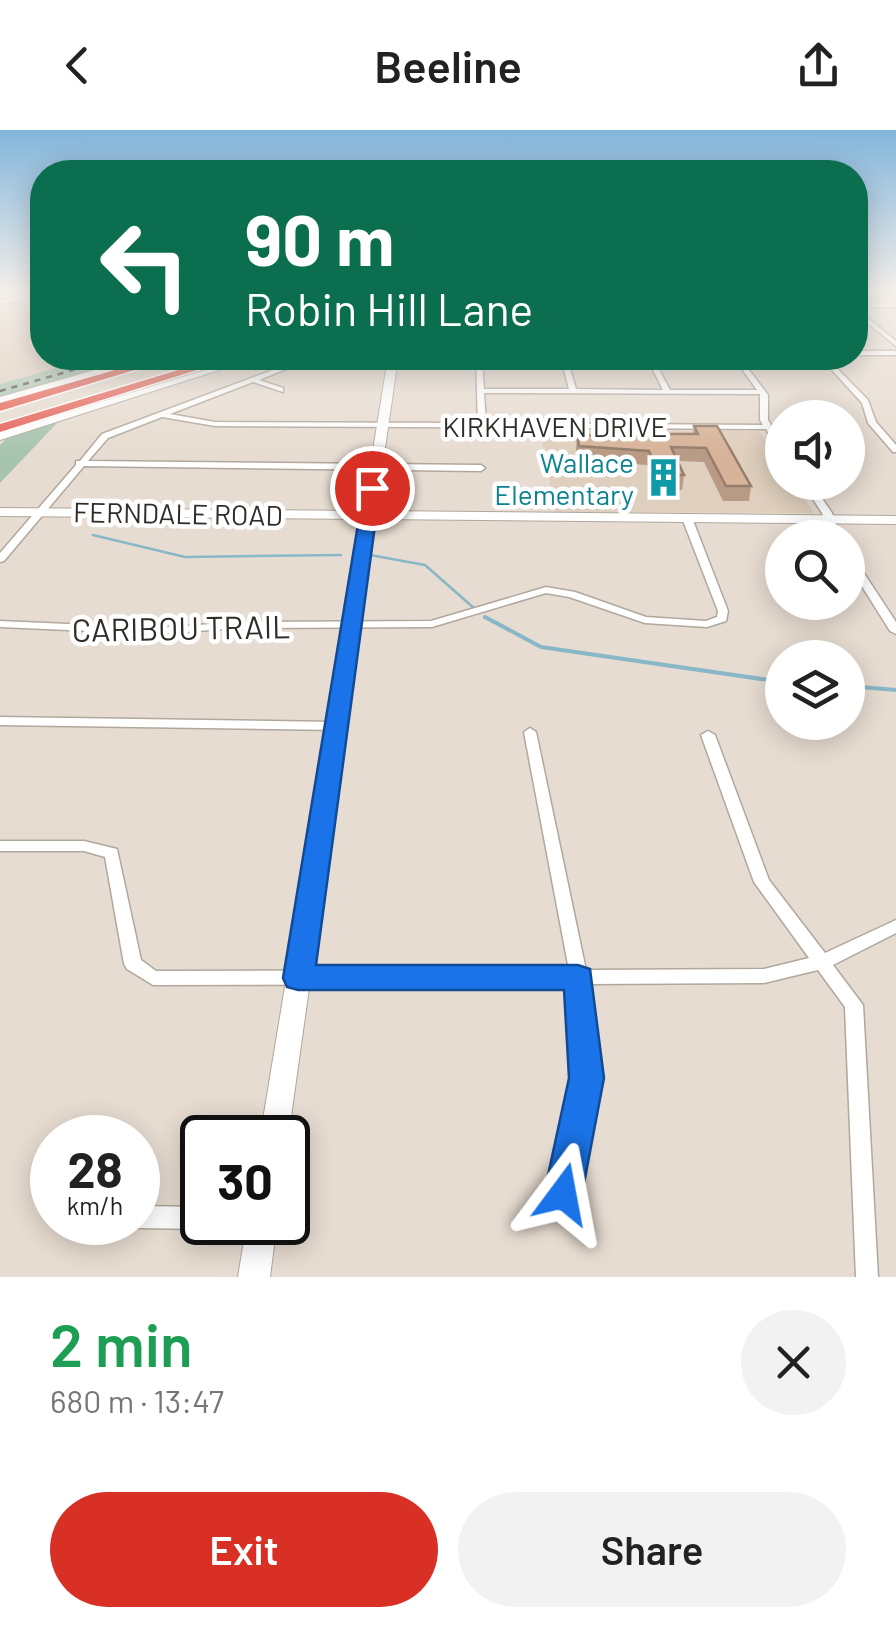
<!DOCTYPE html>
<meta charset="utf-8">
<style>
body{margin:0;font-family:Barlow,sans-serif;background:#f2f2f2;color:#222;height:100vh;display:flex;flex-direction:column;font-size:38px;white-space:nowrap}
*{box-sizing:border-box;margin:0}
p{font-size:32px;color:#767676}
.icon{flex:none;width:55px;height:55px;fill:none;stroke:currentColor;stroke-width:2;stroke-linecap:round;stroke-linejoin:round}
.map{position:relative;height:1147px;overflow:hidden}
.panel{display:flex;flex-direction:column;background:#fff;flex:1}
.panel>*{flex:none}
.hud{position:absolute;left:30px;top:30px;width:838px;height:210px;border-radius:40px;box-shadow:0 5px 25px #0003;background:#0b6e4f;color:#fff;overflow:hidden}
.controls{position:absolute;left:765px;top:270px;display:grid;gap:20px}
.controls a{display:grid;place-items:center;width:100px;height:100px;border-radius:50%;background:#fff;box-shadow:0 5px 25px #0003;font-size:50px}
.speed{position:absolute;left:30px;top:985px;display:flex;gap:20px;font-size:50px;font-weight:700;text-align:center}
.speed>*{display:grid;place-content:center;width:130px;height:130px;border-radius:50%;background:#fff;box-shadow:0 5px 25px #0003;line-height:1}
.speed small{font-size:25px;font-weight:400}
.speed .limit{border:5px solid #111;border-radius:15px;background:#fff;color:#111}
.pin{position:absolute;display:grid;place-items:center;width:85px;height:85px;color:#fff;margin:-42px;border:5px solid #fff;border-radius:50%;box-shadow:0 2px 10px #0007}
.me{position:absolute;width:110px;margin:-55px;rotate:13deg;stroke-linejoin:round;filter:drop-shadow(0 0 8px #0008)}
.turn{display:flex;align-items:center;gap:35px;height:210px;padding:0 50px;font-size:45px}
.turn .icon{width:130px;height:130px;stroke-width:2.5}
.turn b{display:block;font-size:70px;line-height:85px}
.round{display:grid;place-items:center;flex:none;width:105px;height:105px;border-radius:52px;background:#f2f2f2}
.summary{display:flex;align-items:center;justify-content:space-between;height:170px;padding:0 50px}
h1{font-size:60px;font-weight:600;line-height:75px;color:#1e9e55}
.action{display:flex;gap:20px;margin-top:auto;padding:20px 50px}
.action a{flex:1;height:115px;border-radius:60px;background:#d93025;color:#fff;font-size:40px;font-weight:600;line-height:115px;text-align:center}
.action a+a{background:#f2f2f2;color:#222}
header{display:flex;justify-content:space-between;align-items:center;height:130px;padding:0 50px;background:#fff;font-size:45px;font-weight:600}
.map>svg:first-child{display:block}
.built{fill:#dfcfbe}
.green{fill:#a7c4af}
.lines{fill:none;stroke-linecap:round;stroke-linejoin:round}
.stream-far1{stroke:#89b7c8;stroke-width:2.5}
.stream{stroke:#89b7c8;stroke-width:4}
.street-casing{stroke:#b1a79c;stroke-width:3}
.secondary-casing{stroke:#b1a79c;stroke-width:2}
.highway-casing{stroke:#fff;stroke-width:3}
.street{fill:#fff;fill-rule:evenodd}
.secondary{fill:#fff;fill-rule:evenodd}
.highway{fill:#e46256;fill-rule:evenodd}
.rail{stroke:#4b4641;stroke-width:2.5;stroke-dasharray:6 6;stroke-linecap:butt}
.wall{fill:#b99a84}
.building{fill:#d7b399;stroke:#967d6b;stroke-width:2.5}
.route{fill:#1a73e8;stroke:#114b97;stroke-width:2.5}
.labels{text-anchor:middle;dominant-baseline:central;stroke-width:9;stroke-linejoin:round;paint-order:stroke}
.far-street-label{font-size:28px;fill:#302c28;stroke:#fff}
.far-culture-label{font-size:28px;fill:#0d838f;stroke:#fff;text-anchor:end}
.street-label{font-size:32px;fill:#302c28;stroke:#fff}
</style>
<header><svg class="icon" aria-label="back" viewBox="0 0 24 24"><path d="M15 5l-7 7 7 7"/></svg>Beeline<svg class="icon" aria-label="share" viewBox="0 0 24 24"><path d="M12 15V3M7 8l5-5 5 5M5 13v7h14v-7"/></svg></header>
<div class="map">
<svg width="896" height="1147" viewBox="0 0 896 1147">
<rect width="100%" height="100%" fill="#e7dcd1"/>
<g class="built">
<path d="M0,163H42V228H90L0,254Z"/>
<path d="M540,300L759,301L782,336V352L794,353L814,383L555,382Z"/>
</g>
<g class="green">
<path d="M90,228H135L0,267V254Z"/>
<path d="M58,292L0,353V354V315L7,308Z"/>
</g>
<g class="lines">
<g class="stream-far1">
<path d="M93,405L185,427L341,425"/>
<path d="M370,425L425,435L475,479"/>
</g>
<g class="stream">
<path d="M485,487L541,517L782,552"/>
<path d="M848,556L896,560"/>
</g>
<defs>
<g id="street">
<path d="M31,163H40L0,175V171Z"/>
<rect x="855" y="173" width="41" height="4"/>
<path d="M855,178L896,211V216L855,183Z"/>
<rect x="855" y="221" width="41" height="4"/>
<path d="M305,228H313L259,250L283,258V262L253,252L170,284L215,292L478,293L476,228H482L484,259H569L561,228H567L576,259L663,260L647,228H653L670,260H757L734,228H740L768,265V290L782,313V321H779L766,299L215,296L162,287L108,308L88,331L481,335L485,338L481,341L84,336L4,431L0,432V423L76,335V331H80L102,304ZM484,263L760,264V290L763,295L486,293Z"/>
<path d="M821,228H827L868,270L876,292L896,315V322H893L868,293L862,273Z"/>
<path d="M802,352H811L832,383L841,408H831L822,383Z"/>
<path d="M687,385L692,388L728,481L726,491L707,497L645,493L569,467L546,463L432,497L237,498L159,504L0,497V491L159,498L237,492L431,491L546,457L575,462L646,487L706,491L717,487L718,481L682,388Z"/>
<path d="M848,424L852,425L896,492V504L890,501L848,434Z"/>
<path d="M0,587L336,592L342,596L336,600L0,595Z"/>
<path d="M530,598L536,602L586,840L764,839L809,828L754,752L701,605L708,601L715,605L769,750L825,823L896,790V803L833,835L863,875L878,1147H856L845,877L818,840L764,853L589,854C594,892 598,933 594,972C590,1003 581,1033 573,1064L570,1071L563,1074L556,1071L553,1064C560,1033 570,1003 574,972C580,933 576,892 571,854L153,855L127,839L124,834L105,727L84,721H0V711H84L117,719L141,830L156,841L569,840L524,602Z"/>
<path d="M138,1076L202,1077V1092H211L210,1096L202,1099L138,1098L130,1092H138Z"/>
</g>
<g id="secondary">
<path d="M137,228H150L0,273V267Z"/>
<path d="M244,228H257L0,310V303Z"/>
<path d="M388,228H398L376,381L896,386V394L375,389L288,1008H260L362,389L0,386V378L363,381Z"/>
<path d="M247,1092H277L270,1147H238Z"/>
</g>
<g id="highway">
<path d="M157,228H174L0,281V273Z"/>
<path d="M218,228H235L0,302V294Z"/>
</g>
</defs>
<use href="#street" class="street-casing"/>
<use href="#secondary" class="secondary-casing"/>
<use href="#highway" class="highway-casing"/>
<use href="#street" class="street"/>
<use href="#secondary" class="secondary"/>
<use href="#highway" class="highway"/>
<path class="rail" d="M0,261L115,228"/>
</g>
<path class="wall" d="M639,296L665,304H693L694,296L751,356L749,371H723L704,332L678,331L684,345L682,360H657L647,335L578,330L576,319L577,305L637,306Z"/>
<path class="building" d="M639,296H661L665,304H698L694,296H717L751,356H726L706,318L671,317L684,345H659L649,321L579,316L577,305L642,306Z"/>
<linearGradient id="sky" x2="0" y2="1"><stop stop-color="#82b5db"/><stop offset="0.5" stop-color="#f4efea"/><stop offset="1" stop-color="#f4efea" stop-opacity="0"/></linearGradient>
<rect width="896" height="323" fill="url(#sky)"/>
<path class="route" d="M372,353L380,358L316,835H578L590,839L604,948L582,1064L577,1077L563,1083L549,1077L544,1064L569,948L564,860H298L287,857L283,848L364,358Z"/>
<defs>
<symbol id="building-bare" viewBox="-9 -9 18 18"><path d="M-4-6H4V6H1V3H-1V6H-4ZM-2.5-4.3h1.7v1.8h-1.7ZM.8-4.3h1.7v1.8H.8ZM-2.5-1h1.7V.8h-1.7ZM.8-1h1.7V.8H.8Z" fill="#0f9aa8" stroke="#fff" stroke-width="2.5" paint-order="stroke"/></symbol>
</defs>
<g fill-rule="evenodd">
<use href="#building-bare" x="636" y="320" width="55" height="55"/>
</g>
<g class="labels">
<g class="far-street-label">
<text x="555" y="296">KIRKHAVEN DRIVE</text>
<text transform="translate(178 383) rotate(1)">FERNDALE ROAD</text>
</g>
<g class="far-culture-label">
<text x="634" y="332">Wallace<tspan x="634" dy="32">Elementary</tspan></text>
</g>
<g class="street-label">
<text transform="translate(181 497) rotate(-1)">CARIBOU TRAIL</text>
</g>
</g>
</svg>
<div class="controls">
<a><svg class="icon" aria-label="sound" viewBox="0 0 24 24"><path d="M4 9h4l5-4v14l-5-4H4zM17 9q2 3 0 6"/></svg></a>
<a><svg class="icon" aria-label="search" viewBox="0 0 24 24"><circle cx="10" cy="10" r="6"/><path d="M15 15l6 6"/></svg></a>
<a><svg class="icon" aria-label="layers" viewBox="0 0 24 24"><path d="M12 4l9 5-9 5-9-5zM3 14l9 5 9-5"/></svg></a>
</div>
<div class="speed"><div>28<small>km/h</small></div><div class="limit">30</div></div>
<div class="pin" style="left:372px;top:358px;background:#d93025"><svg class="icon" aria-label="arrive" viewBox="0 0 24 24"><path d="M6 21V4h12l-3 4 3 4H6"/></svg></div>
<svg class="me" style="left:563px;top:1064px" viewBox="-20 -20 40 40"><path d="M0-17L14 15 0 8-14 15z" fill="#1a73e8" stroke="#fff" stroke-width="4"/></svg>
<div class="hud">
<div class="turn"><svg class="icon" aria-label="left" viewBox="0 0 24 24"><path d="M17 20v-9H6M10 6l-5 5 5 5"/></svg><div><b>90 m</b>Robin Hill Lane</div></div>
</div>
</div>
<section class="panel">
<div class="summary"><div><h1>2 min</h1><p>680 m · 13:47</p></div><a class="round"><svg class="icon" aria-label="close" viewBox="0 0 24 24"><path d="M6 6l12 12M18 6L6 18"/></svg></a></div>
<div class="action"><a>Exit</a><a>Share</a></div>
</section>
